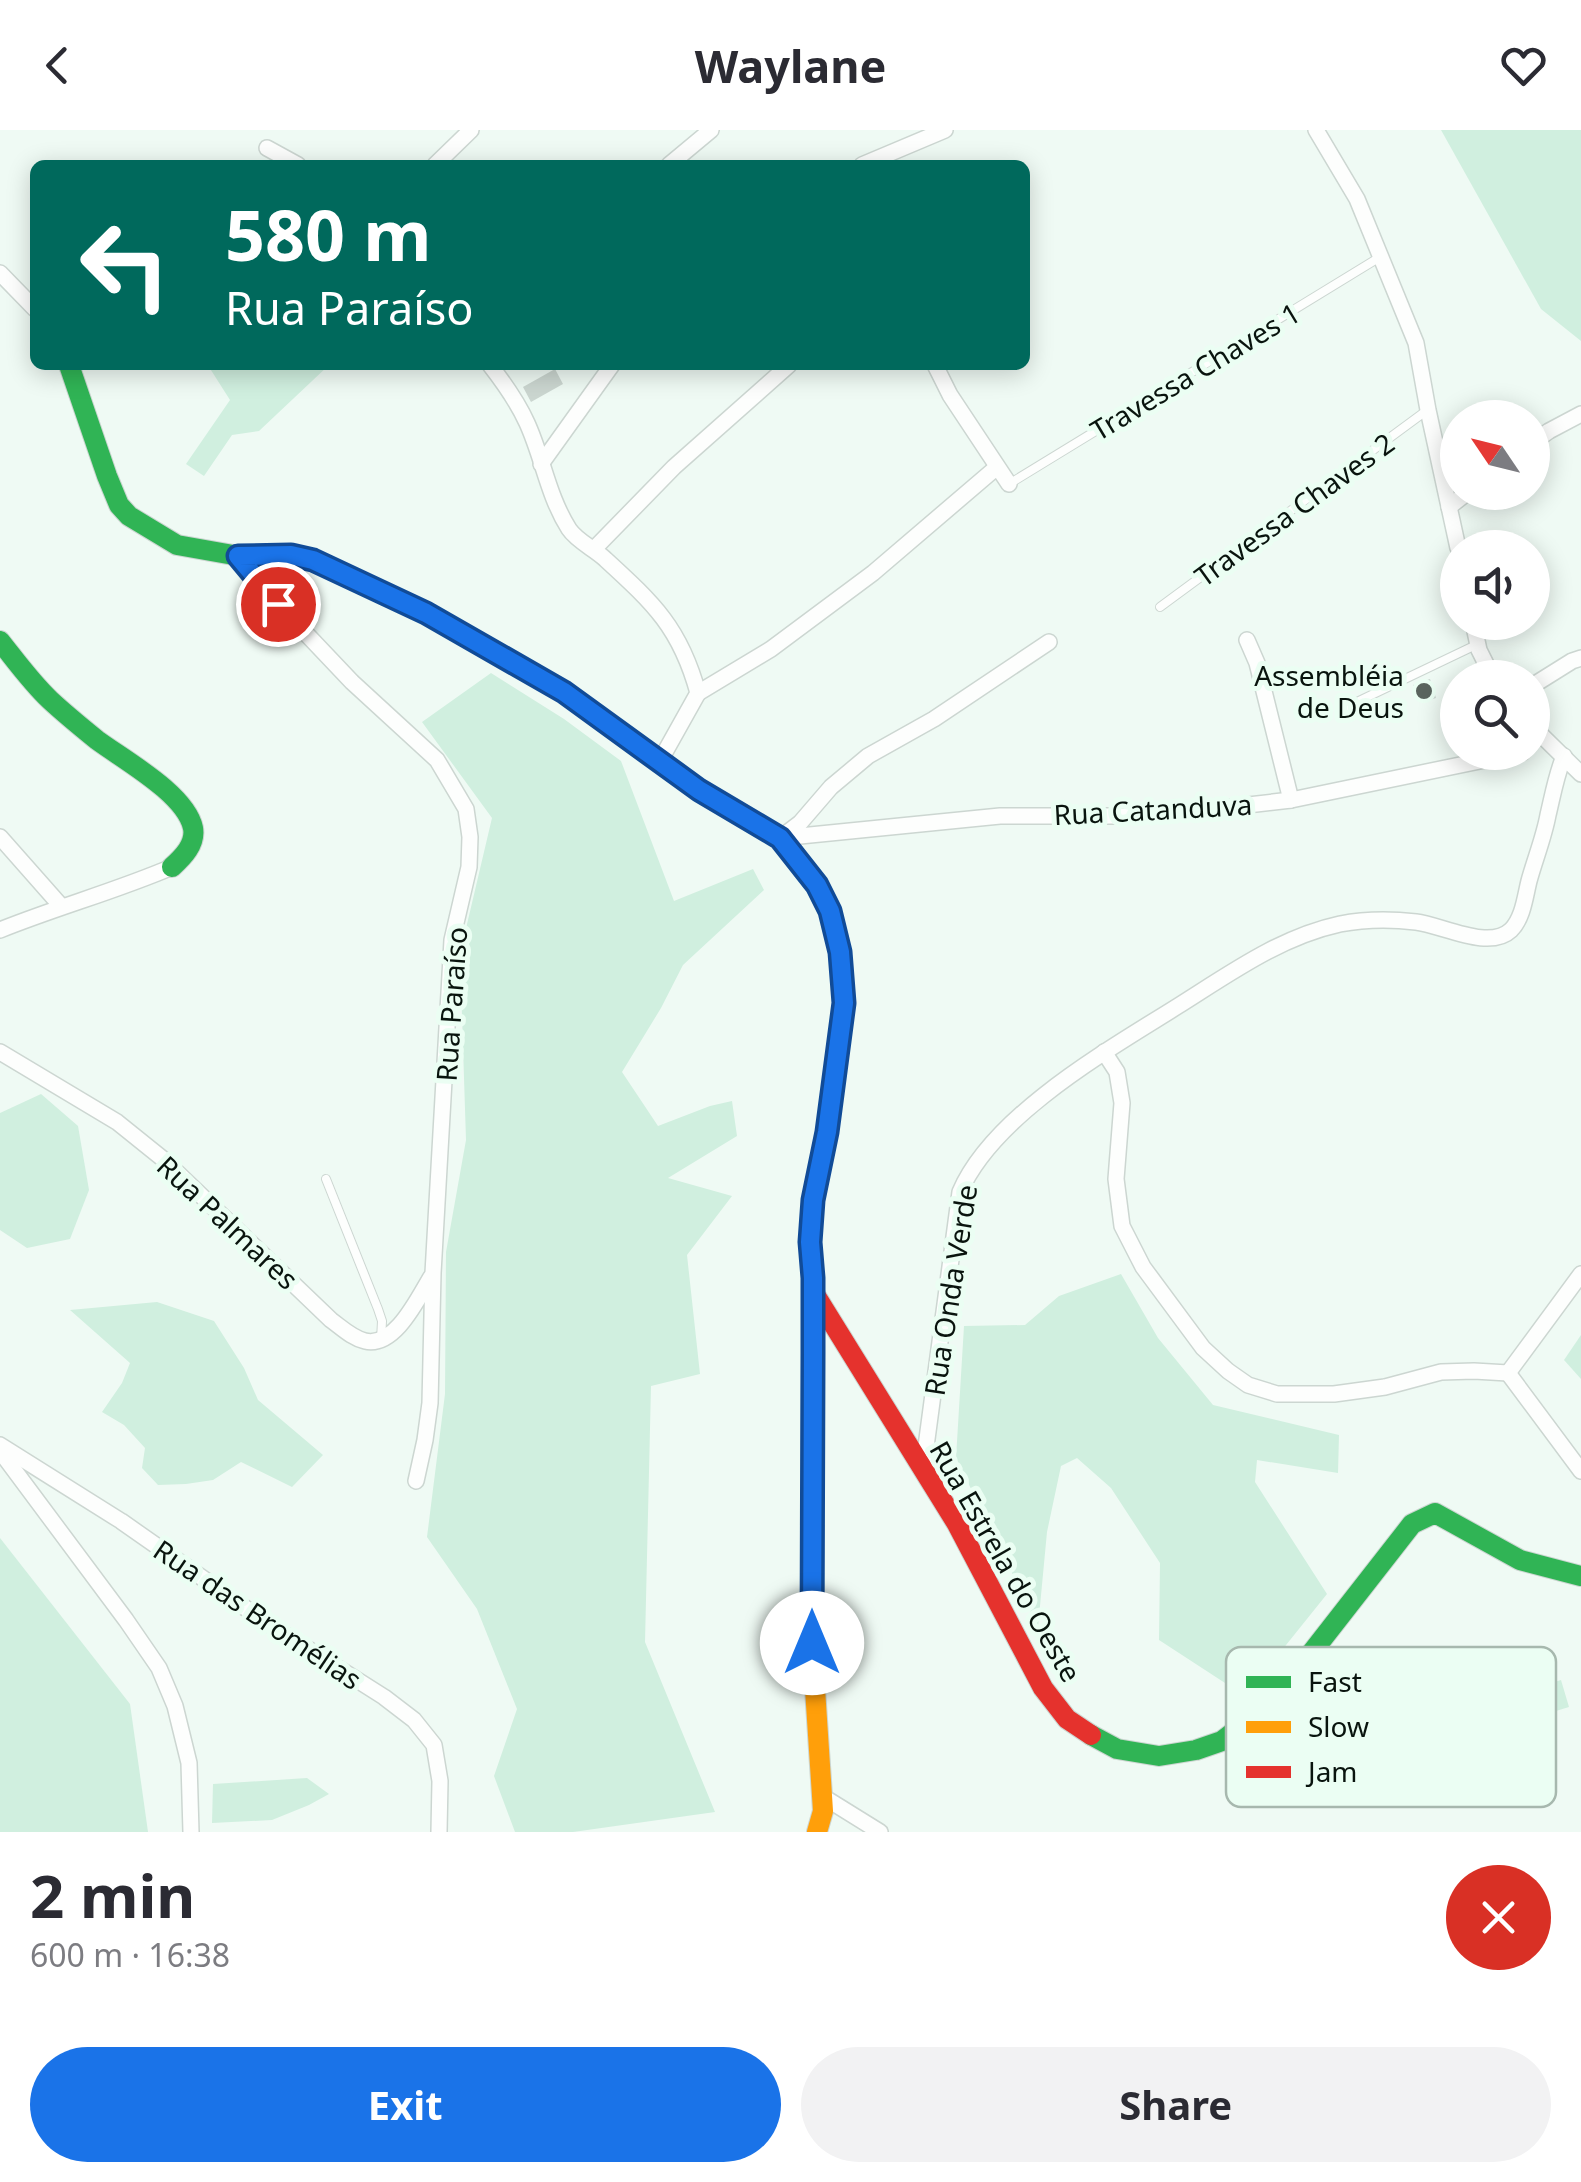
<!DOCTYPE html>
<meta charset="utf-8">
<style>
body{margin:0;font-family:"Noto Sans",sans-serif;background:#f2f2f3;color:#2b2b33;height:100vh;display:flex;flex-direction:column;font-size:38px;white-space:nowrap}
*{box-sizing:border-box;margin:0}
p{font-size:32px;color:#7c7c81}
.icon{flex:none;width:55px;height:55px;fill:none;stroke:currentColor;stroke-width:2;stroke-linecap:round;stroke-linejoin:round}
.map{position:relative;height:1702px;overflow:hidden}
.drawer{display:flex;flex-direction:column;background:#fff;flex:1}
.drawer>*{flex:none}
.banner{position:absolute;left:30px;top:30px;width:1000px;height:210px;border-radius:15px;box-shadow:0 5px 25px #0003;background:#00695c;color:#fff;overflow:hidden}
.needle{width:65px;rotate:305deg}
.controls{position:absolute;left:1440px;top:270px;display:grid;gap:20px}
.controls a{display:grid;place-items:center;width:110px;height:110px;border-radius:50%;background:#fff;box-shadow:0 5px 25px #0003;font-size:50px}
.pin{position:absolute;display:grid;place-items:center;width:85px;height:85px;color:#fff;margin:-42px;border:5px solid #fff;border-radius:50%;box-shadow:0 2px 10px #0007}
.me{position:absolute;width:110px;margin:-55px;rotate:0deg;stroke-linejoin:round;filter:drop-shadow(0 0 8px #0008)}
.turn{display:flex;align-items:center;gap:35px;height:210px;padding:0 30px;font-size:45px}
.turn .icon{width:130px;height:130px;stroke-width:2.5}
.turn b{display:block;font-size:70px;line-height:85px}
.round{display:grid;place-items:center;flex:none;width:105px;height:105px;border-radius:52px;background:#f2f2f3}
.summary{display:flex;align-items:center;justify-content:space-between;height:170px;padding:0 30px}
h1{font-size:60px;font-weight:700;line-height:75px}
.primary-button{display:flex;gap:20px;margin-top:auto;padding:20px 30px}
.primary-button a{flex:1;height:115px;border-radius:60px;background:#1a73e8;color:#fff;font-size:40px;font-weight:700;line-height:115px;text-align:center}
.primary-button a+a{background:#f2f2f3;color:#2b2b33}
header{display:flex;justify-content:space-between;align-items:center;height:130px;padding:0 30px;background:#fff;font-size:45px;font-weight:700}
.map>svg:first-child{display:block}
.green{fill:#d0efdf}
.building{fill:#cbd6d0}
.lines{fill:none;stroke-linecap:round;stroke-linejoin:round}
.lane-casing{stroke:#ccd6d1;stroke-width:10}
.street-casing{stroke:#ccd6d1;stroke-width:18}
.fast-casing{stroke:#ccd6d1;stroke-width:22}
.slow-casing{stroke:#ccd6d1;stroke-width:22}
.jam-casing{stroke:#ccd6d1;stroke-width:22}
.lane{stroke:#fdfefd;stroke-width:8}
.street{stroke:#fdfefd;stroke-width:15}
.fast{stroke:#30b455;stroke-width:20}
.slow{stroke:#ff9f0a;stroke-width:20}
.jam{stroke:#e5322d;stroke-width:20}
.route-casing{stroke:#114b97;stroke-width:25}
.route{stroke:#1a73e8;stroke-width:18}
.poi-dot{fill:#5a645e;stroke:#ebfef3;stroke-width:4}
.labels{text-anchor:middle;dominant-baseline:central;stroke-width:10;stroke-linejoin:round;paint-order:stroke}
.street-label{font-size:28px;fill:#09140e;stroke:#ebfef3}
.poi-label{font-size:28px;fill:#09140e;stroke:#ebfef3;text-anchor:end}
.key{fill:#ebfef3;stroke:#a7b8ae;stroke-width:2.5}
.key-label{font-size:28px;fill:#09140e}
</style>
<header><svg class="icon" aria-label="back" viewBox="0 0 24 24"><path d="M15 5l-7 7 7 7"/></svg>Waylane<svg class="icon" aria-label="heart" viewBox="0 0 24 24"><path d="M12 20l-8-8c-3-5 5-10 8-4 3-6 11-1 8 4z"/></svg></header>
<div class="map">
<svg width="1581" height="1702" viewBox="0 0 1581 1702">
<rect width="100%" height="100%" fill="#effaf4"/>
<g class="green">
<path d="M1441,0H1581V211L1541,179Z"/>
<path d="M210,235H329L259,301L232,305L204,346L186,334L230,270L209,237Z"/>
<path d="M491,543L564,589L621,631L674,771L753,739L764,760L683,835L661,878L622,942L658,996L710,976L732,971L737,1006L668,1048L732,1066L687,1125L700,1244L651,1256L645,1512L715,1682L573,1702H515L494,1646L517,1579L477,1479L427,1407L445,1264L446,1122L466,1010L460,824L492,688L422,592Z"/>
<path d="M41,964L78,996L89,1060L70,1109L27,1118L0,1100V983Z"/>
<path d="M1121,1144L1158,1208L1213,1275L1339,1305L1338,1343L1257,1330L1255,1352L1327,1464L1245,1566L1159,1510L1160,1433L1111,1358L1077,1328L1061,1336L1047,1402L1038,1497L956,1328L964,1196L1025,1195L1059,1166Z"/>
<path d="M157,1172L214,1191L244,1238L258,1270L323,1325L292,1357L241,1332L213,1350L186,1354L158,1355L142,1338L145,1318L124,1295L102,1282L122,1253L130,1233L70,1180Z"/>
<path d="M1581,1205V1249L1564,1230Z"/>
<path d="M0,1408L130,1574L148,1702H0Z"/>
<path d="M1561,1550L1569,1577L1503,1597L1495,1570Z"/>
<path d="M307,1648L329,1664L309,1675L272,1690L212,1693L213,1654Z"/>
</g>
<g class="building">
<path d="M555,239L563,254L531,272L523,257Z"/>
<path d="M1430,549L1436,568L1423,572L1417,567L1413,555Z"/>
</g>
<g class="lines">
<defs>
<g id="lane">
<path d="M1009,354L1380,127"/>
<path d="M1160,477L1426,281"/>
<path d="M1340,580L1478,514"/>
<path d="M326,1049L378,1179L382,1191L381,1210"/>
</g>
<g id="street">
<path d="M1316,0L1357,69L1416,213L1428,280L1458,418"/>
<path d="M267,18L298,35"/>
<path d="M435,35L471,0"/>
<path d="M669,35L711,0"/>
<path d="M862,35L945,0"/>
<path d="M0,143L35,179"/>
<path d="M490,235C504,253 517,271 527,293C543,328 548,366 569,399C577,411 593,418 604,428C653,473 680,497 698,563L660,631"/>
<path d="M935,235L950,265L1009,354"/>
<path d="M1532,313L1549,301L1581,284"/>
<path d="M541,334L612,235"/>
<path d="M1449,377L1468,362"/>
<path d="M594,419L674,337L789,235"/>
<path d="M239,426L278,474L352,552L437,630L466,679L470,707L469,737L452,810L433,1143L430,1273L425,1310L416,1351"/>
<path d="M1473,492L1479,520L1493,548"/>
<path d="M1247,510L1257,533L1291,670"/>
<path d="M1532,556L1572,531L1581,528"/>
<path d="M698,563L771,519L873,443L997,337"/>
<path d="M1532,596L1581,644"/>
<path d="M783,706L800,693L831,657L868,626L934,589L1049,512"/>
<path d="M0,707L61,776"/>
<path d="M780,708L1000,686H1131L1213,679L1291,670L1523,622"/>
<path d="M0,800C57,777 116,761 172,737"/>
<path d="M0,922L117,992L163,1029L331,1190C342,1198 352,1208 365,1211C395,1218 418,1168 431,1147"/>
<path d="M1104,922L1117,942L1122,973L1116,1049L1122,1096L1143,1137L1203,1218L1228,1241L1248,1255L1277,1264H1334L1385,1257L1441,1242L1474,1241L1508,1243"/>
<path d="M1508,1243L1581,1144"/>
<path d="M1508,1243L1581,1341"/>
<path d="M0,1315L121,1391L264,1491L384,1567L414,1590L434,1615L440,1651L439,1702"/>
<path d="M0,1321L126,1490L159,1538L175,1576L189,1633L191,1702"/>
<path d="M923,1339L960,1062C993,985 1108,920 1178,876C1229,844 1280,807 1340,794C1366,789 1390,789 1416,792C1442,795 1489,821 1511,800C1523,788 1525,767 1529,751C1535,729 1544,707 1548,685C1553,664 1556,646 1564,626"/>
<path d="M822,1666L880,1702"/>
</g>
<g id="fast">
<path d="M69,235L107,346L119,375L129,386L177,415L239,426L291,425L313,431L425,483L459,502"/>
<path d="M0,511C16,531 31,552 50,570C65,584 81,597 97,610C124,630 186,664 193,698C196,714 183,727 172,737"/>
<path d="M753,692L780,708L817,755L829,781L840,822L844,873L827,1002L813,1070L810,1112L813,1147L812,1409"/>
<path d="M1091,1605L1117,1619L1159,1626L1196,1620L1222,1611L1253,1587L1309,1526L1412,1394L1435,1383L1520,1430L1581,1446"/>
</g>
<path id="slow" d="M812,1409V1513L823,1681L817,1702"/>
<g id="jam">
<path d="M459,502L564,562L699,660L753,692"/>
<path d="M814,1163L957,1394L1043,1558L1067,1589L1091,1605"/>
</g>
</defs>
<use href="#lane" class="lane-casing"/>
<use href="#street" class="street-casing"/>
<use href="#fast" class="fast-casing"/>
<use href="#slow" class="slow-casing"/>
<use href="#jam" class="jam-casing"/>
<use href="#lane" class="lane"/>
<use href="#street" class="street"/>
<use href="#fast" class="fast"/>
<use href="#slow" class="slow"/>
<use href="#jam" class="jam"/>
</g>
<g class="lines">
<defs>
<path id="route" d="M278,474L238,426L291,425L313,430L426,483L564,562L699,660L780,708L817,755L830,781L840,822L844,873L827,1002L813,1070L810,1112L813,1148V1223L812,1513"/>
</defs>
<use href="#route" class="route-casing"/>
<use href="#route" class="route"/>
</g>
<circle class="poi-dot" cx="1424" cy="561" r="10"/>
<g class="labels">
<g class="street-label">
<text transform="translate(1195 241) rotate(-31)">Travessa Chaves 1</text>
<text transform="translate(1294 379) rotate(-36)">Travessa Chaves 2</text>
<text transform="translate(1153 679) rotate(-3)">Rua Catanduva</text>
<text transform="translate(451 874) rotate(-86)">Rua Paraíso</text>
<text transform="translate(228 1092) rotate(43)">Rua Palmares</text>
<text transform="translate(950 1160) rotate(-81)">Rua Onda Verde</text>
<text transform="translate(1006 1431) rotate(60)">Rua Estrela do Oeste</text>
<text transform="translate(258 1484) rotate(34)">Rua das Bromélias</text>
</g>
<g class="poi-label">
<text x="1404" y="545">Assembléia<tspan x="1404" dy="32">de Deus</tspan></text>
</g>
</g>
<rect x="1226" y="1517" width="330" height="160" rx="15" class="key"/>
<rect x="1246" y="1546" width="45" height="12" fill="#30b455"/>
<rect x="1246" y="1591" width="45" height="12" fill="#ff9f0a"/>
<rect x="1246" y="1636" width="45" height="12" fill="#e5322d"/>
<g class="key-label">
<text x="1308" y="1562">Fast</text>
<text x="1308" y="1607">Slow</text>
<text x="1308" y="1652">Jam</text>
</g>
</svg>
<div class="controls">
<a><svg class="needle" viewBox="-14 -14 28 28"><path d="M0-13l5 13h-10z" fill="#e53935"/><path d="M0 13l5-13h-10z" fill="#7c7c81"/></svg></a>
<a><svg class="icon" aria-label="sound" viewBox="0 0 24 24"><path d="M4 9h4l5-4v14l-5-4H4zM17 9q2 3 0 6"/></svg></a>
<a><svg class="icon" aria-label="search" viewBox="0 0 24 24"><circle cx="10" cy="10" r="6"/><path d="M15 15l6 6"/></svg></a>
</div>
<div class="pin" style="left:278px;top:474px;background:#d93025"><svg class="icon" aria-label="arrive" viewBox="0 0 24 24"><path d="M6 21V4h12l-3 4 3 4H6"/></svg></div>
<svg class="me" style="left:812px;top:1513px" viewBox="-20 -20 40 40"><circle r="19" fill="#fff"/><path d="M0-13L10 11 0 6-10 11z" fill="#1a73e8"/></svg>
<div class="banner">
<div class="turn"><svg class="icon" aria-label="left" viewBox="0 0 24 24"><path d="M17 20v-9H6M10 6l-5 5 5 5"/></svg><div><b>580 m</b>Rua Paraíso</div></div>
</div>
</div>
<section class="drawer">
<div class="summary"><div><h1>2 min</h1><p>600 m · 16:38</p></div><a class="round" style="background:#d93025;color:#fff"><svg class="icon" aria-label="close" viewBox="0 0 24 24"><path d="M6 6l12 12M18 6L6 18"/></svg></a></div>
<div class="primary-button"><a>Exit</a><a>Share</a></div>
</section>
